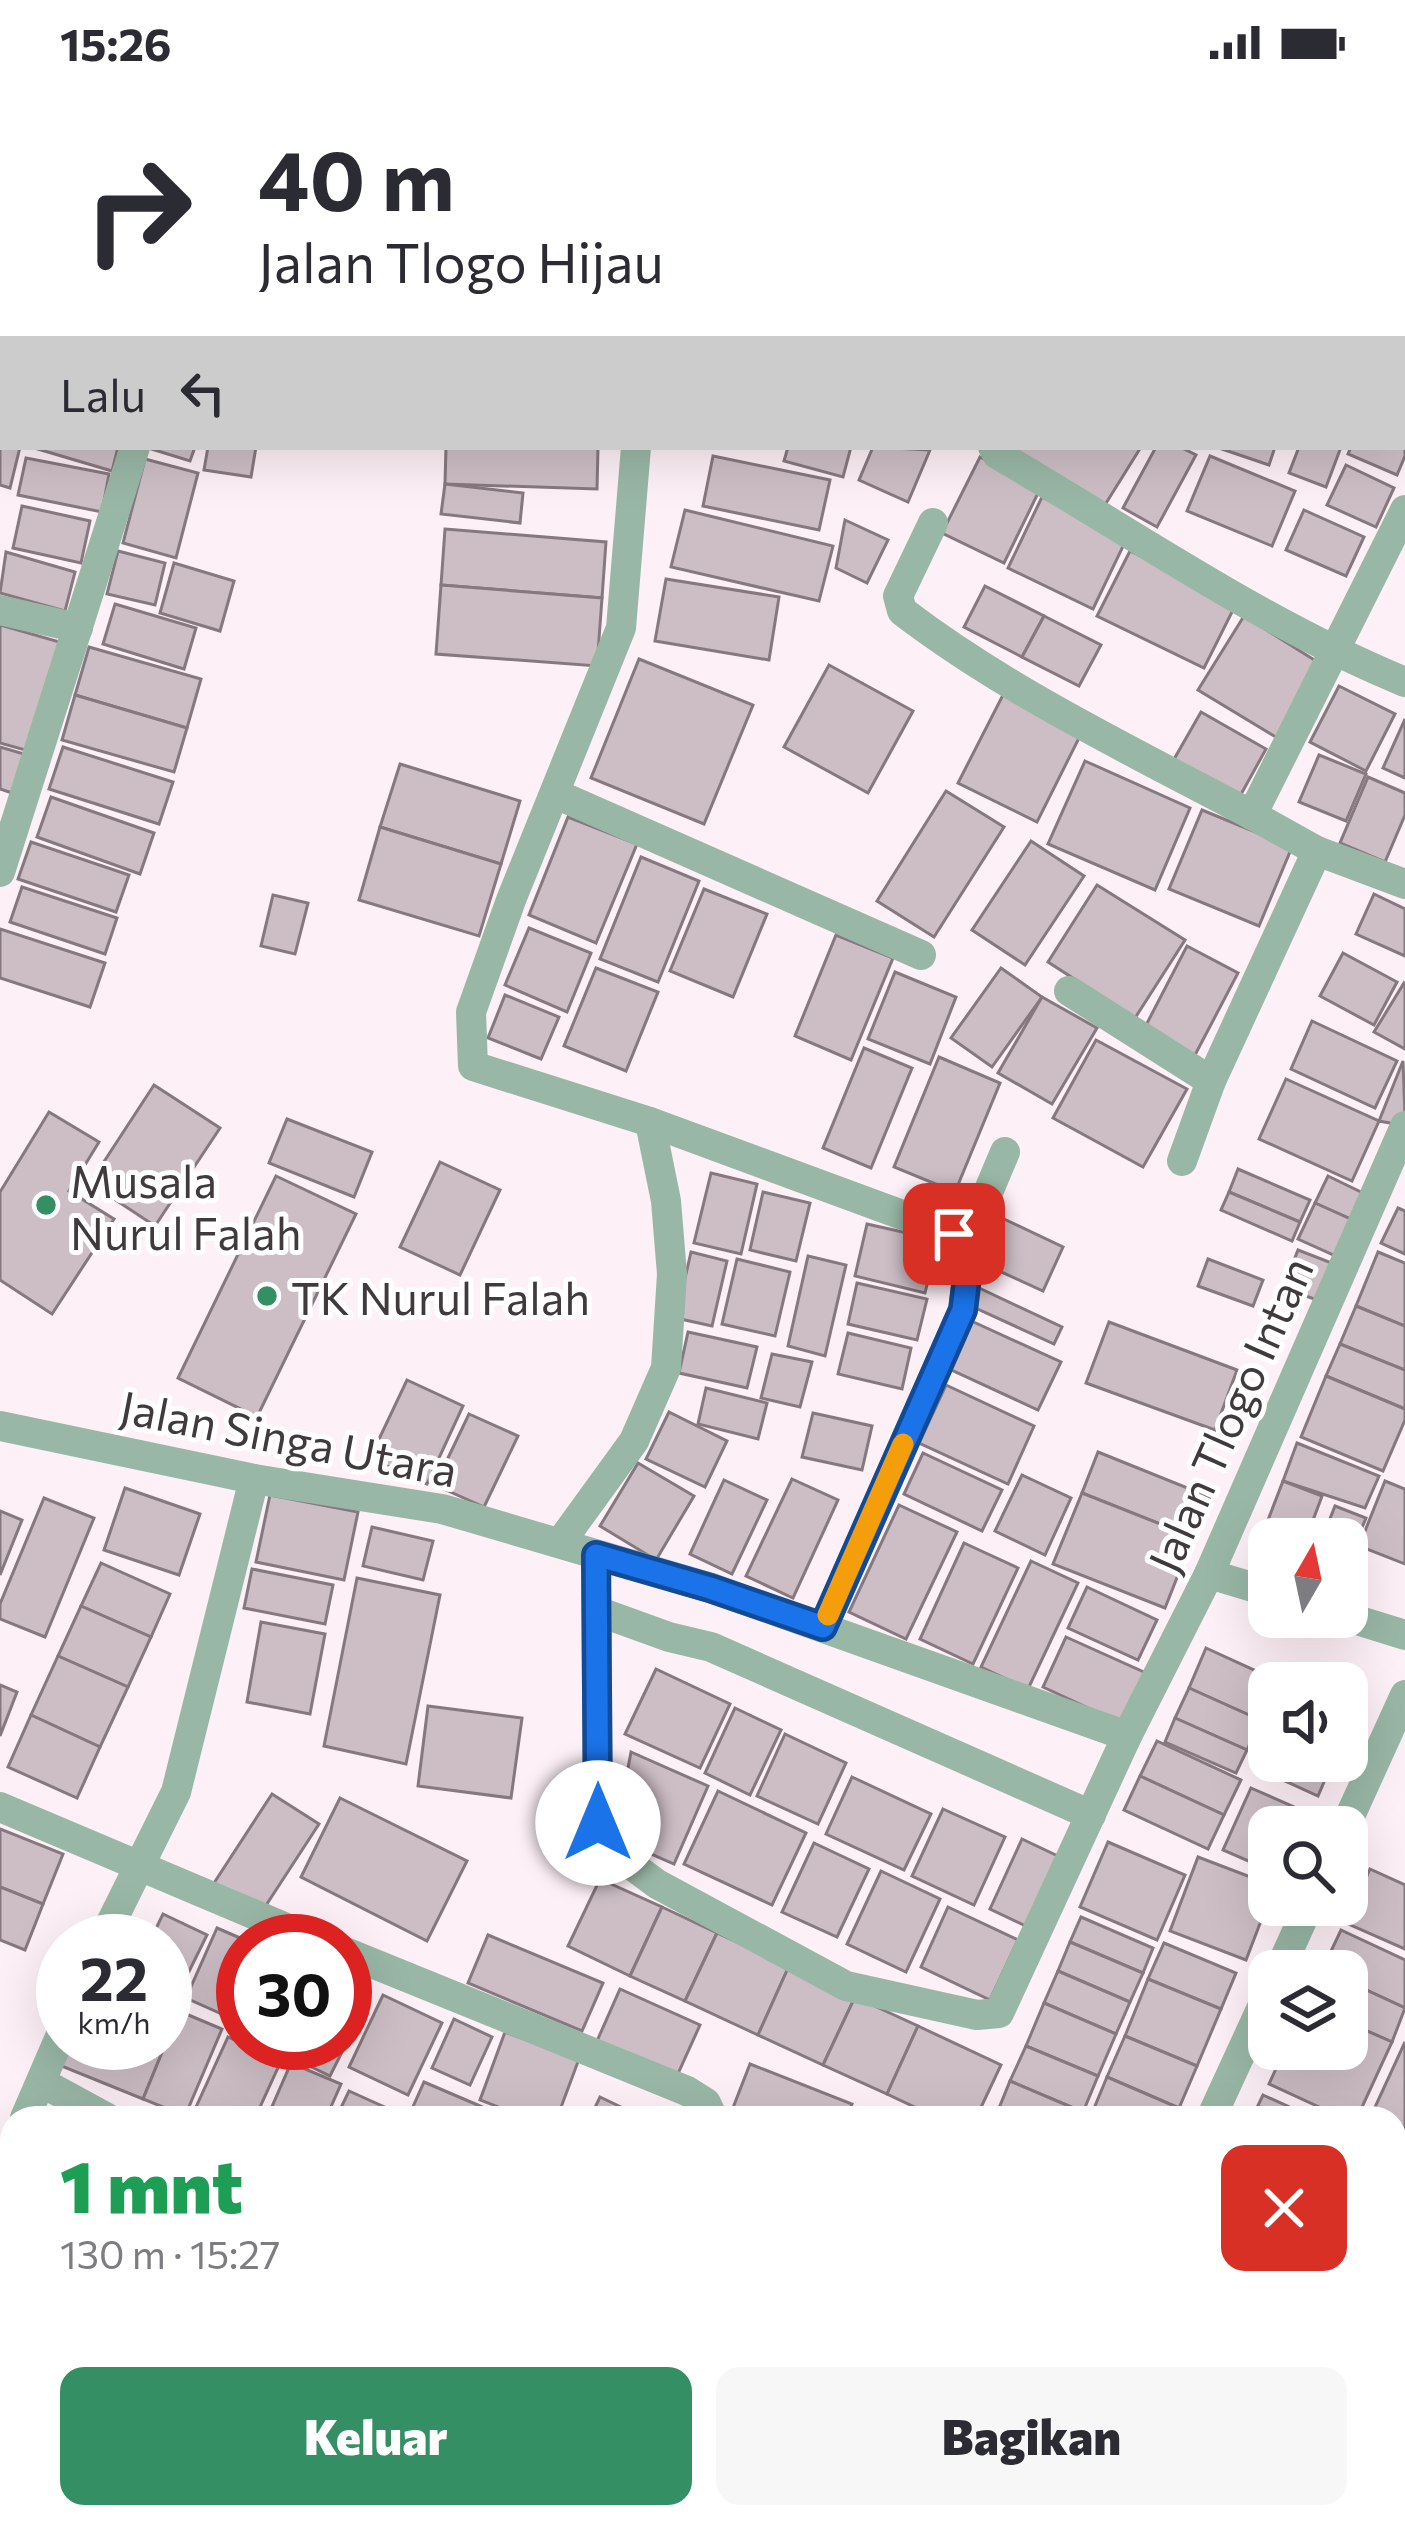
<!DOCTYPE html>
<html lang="id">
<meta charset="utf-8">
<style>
body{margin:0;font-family:Commissioner,sans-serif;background:#f7f7f7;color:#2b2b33;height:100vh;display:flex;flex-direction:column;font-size:45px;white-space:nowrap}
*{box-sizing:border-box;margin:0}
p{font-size:39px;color:#7c7c81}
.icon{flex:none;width:66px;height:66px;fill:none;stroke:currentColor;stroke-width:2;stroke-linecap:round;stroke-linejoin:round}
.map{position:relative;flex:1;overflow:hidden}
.panel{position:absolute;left:0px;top:2022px;width:1407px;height:423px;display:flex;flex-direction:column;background:#fff;border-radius:36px 36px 0 0;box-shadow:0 12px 48px #0002}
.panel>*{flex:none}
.guide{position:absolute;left:0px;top:0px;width:1407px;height:366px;box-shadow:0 12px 48px #0002;background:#fff;color:#2b2b33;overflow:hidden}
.needle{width:78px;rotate:9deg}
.buttons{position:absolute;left:1248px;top:1434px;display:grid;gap:24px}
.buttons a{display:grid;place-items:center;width:120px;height:120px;border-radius:24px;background:#fff;box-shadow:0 12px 48px #0002;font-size:60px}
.speed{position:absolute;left:36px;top:1830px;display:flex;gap:24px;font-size:60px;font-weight:700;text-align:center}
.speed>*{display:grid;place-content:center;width:156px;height:156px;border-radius:50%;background:#fff;box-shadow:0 12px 48px #0002;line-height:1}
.speed small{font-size:30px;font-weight:400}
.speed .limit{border:18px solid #d22;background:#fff;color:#111}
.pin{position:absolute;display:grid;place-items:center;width:102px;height:102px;color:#fff;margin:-51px;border-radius:24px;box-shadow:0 6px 18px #0006}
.me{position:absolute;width:132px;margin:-66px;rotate:0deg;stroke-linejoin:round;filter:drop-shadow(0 0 9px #0008)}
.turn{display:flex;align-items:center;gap:42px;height:252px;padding:0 60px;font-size:54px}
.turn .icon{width:156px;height:156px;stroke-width:2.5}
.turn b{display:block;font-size:84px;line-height:102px}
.then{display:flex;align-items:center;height:114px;padding:0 60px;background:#0003;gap:24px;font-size:45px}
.round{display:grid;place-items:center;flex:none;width:126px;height:126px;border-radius:24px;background:#f7f7f7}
.summary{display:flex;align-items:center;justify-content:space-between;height:204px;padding:0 60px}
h1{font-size:72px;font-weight:800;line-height:90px;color:#1e9e55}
.primary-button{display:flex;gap:24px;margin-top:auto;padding:24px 60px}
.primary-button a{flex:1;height:138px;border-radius:24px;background:#348f65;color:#fff;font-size:48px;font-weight:800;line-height:138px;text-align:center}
.primary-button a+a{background:#f7f7f7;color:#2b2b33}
.status{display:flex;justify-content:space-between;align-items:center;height:84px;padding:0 60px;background:#fff;direction:ltr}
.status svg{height:33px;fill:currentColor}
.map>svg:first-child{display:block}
.building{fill:#cdbec5;stroke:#86787f;stroke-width:3}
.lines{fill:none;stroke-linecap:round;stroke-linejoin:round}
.minor{stroke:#99b7a6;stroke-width:30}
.route-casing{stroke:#114b97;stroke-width:30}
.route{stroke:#1a73e8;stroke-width:21}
.slow{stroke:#f59e0b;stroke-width:21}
.poi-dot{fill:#348f65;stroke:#fff;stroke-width:4.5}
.labels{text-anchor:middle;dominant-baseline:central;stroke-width:10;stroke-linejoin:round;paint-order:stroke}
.poi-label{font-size:45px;fill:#403a3d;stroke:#fff;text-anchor:start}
.street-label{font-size:45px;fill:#403a3d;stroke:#fff}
</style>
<div class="status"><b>15:26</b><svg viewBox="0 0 49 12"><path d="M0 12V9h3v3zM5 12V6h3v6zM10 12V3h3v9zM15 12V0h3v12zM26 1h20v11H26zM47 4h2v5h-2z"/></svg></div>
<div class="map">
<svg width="1405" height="2444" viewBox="0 0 1405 2444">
<rect width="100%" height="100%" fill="#fdf0f6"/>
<g class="building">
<path d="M1405,342V372L1397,391L1348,370L1351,363H1404Z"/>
<path d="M0,355L3,363H20L10,404L0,401Z"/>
<path d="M31,363H118L112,387Z"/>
<path d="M145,363H195L190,377Z"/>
<path d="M208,363H256L251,393L204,386Z"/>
<path d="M446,363H598L597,405L445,400Z"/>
<path d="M788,363H851L843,393L784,377Z"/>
<path d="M873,363L930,366L908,418L859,396Z"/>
<path d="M1020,363H1141L1103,424L1016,370Z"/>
<path d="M1156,363H1180L1196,371L1157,443L1123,424Z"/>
<path d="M1216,363H1275L1269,381Z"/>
<path d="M1299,363H1341L1326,403L1289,389Z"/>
<path d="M713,372L830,396L819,446L703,422Z"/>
<path d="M1210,372L1295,407L1272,462L1187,427Z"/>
<path d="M980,373L1041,403L1004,479L942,449Z"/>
<path d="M26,374L109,390L102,428L18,411Z"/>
<path d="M145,375L198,389L176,474L123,459Z"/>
<path d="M1346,381L1394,404L1376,443L1327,421Z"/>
<path d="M445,400L523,409L520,439L441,430Z"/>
<path d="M1042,413L1127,454L1093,525L1008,484Z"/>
<path d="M22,422L90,437L81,479L13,464Z"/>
<path d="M685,426L833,462L819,517L671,483Z"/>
<path d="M1304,426L1364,453L1346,492L1286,466Z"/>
<path d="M845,436L888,456L867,499L836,484Z"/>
<path d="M445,445L606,458L602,514L441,501Z"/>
<path d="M118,467L165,479L155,521L107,510Z"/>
<path d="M1130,467L1237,518L1204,584L1097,532Z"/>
<path d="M6,468L75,488L65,527L0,509Z"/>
<path d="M174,479L234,497L220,547L160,529Z"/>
<path d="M666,495L779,513L769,576L655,557Z"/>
<path d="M441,501L602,514L597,582L436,570Z"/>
<path d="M985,502L1044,532L1022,573L964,543Z"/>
<path d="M115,520L196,544L184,585L103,560Z"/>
<path d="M1044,532L1101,561L1079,602L1022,573Z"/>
<path d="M1244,532L1324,582L1279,655L1198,606Z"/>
<path d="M0,541L63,559L32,668L0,659Z"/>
<path d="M89,563L201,595L187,644L75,611Z"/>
<path d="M639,575L753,621L704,740L591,694Z"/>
<path d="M829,581L913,627L868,709L784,663Z"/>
<path d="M1339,602L1395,630L1366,687L1310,658Z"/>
<path d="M1004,609L1082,648L1037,738L958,699Z"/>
<path d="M75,611L187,644L174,688L62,656Z"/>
<path d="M1201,628L1266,665L1239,714L1173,677Z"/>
<path d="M1405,635V694L1383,684Z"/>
<path d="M0,663L24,670L12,709L0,705Z"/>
<path d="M63,663L173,698L159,740L49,705Z"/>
<path d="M1319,671L1366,690L1346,737L1299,718Z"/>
<path d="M1085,677L1190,724L1155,806L1048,760Z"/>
<path d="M400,680L520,717L501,780L380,743Z"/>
<path d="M1368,693L1405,709V731L1385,778L1340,759Z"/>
<path d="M946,707L1004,743L934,853L877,817Z"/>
<path d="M51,713L154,749L140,790L37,753Z"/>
<path d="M1202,726L1292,763L1259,842L1169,805Z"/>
<path d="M568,733L637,760L596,859L529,831Z"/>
<path d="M380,743L501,780L479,852L359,816Z"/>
<path d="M1031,757L1084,792L1025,881L972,846Z"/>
<path d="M31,758L129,791L116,828L18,795Z"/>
<path d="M641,773L699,797L658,898L600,875Z"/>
<path d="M1097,801L1185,856L1135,934L1048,878Z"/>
<path d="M22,803L117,834L105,870L10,838Z"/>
<path d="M704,805L767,830L733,913L670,887Z"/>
<path d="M1374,810L1405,825V872L1356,850Z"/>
<path d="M273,811L308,819L295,870L261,862Z"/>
<path d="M529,844L591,869L567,928L505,901Z"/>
<path d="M0,845L105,879L90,923L0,894Z"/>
<path d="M836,851L893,874L851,976L795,952Z"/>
<path d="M1187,862L1238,889L1195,971L1144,945Z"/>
<path d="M1343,869L1397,898L1374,941L1320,912Z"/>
<path d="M596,884L658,908L626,987L564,962Z"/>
<path d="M1001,884L1042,913L992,983L951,954Z"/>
<path d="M895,888L956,913L930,980L868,955Z"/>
<path d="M1404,899L1405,900V965L1374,948Z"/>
<path d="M505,911L559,933L541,975L488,954Z"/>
<path d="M1042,913L1097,944L1052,1020L998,989Z"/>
<path d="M1312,937L1397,977L1375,1024L1291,985Z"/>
<path d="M1096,956L1187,1005L1143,1083L1053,1034Z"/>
<path d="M864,964L912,984L871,1084L823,1064Z"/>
<path d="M939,973L1000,999L955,1108L894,1083Z"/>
<path d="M1403,977L1405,1032L1401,1041L1379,1037Z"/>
<path d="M1286,995L1379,1037L1352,1097L1259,1055Z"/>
<path d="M154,1001L220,1044L155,1142L90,1099Z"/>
<path d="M49,1028L99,1058L69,1107L114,1135L52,1230L0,1196V1108Z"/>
<path d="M287,1035L372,1068L354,1113L269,1079Z"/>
<path d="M440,1078L500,1106L460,1191L400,1163Z"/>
<path d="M1238,1085L1310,1116L1300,1138L1229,1108Z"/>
<path d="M711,1089L757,1100L741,1170L694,1159Z"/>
<path d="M276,1092L356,1130L257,1333L178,1294Z"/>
<path d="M1328,1092L1367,1111L1355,1137L1315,1119Z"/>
<path d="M763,1108L810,1119L796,1177L750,1166Z"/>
<path d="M1229,1108L1300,1138L1292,1157L1221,1126Z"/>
<path d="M1315,1119L1355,1137L1338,1173L1298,1155Z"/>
<path d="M1398,1124L1405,1127V1170L1381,1159Z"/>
<path d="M1004,1135L1063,1163L1043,1207L984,1180Z"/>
<path d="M867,1140L938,1156L925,1209L855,1192Z"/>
<path d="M1298,1166L1337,1181L1323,1218L1283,1204Z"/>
<path d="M691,1168L727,1177L712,1242L676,1234Z"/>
<path d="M1378,1168L1405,1179V1242L1356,1222Z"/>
<path d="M808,1172L846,1181L825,1272L788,1262Z"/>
<path d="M737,1175L790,1188L775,1252L722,1240Z"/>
<path d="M1208,1175L1263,1196L1253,1222L1198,1202Z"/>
<path d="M857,1199L927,1215L917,1256L848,1240Z"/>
<path d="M977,1203L1062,1243L1054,1260L969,1221Z"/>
<path d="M1356,1222L1405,1242V1286L1340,1260Z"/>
<path d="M967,1235L1061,1278L1038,1326L945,1283Z"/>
<path d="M1109,1238L1237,1286L1215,1346L1086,1299Z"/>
<path d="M688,1248L757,1263L747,1304L679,1289Z"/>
<path d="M848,1249L911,1264L902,1305L838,1290Z"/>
<path d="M1340,1260L1405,1286V1325L1326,1292Z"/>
<path d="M772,1270L812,1278L800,1323L761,1314Z"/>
<path d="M1326,1292L1405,1325V1336L1383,1387L1301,1353Z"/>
<path d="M407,1296L463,1322L427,1400L370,1374Z"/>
<path d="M946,1301L1034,1342L1008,1400L919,1359Z"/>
<path d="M706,1304L767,1319L758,1355L698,1340Z"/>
<path d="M669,1328L727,1357L705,1403L646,1375Z"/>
<path d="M813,1329L872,1342L862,1386L802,1373Z"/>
<path d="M469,1330L518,1352L484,1423L435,1401Z"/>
<path d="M1297,1359L1379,1392L1365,1424L1283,1397Z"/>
<path d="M1098,1368L1210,1413L1193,1453L1082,1409Z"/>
<path d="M923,1369L1002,1406L982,1447L904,1410Z"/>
<path d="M638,1379L694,1412L656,1476L600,1442Z"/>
<path d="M1022,1391L1071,1414L1045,1471L995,1447Z"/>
<path d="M792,1395L838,1416L793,1514L746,1492Z"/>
<path d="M724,1396L767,1416L732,1490L690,1470Z"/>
<path d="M1283,1397L1322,1412L1306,1455H1269V1466L1258,1462Z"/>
<path d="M1385,1397L1405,1405V1480L1359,1462Z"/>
<path d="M125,1404L200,1430L179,1491L104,1466Z"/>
<path d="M1082,1409L1193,1453L1165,1524L1053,1480Z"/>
<path d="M270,1411L358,1428L344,1496L256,1478Z"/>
<path d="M44,1414L94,1434L45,1553L0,1535V1520Z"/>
<path d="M899,1421L957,1448L906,1555L849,1528Z"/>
<path d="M1335,1422L1366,1434L1347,1479V1455H1322Z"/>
<path d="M0,1427L22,1436L0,1491Z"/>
<path d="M372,1443L433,1457L423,1496L363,1482Z"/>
<path d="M964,1459L1018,1484L973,1580L920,1555Z"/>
<path d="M1031,1477L1078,1499L1028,1605L981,1583Z"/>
<path d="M101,1479L170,1510L151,1553L81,1522Z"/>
<path d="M252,1485L333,1501L325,1540L244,1524Z"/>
<path d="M357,1494L440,1511L406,1680L324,1662Z"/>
<path d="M1087,1503L1157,1536L1138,1576L1068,1544Z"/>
<path d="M81,1522L151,1553L128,1603L58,1572Z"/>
<path d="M261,1538L325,1550L310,1630L247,1618Z"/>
<path d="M1066,1553L1146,1589L1123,1640L1043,1603Z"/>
<path d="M1206,1564L1278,1597L1269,1599V1616L1260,1636L1189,1604Z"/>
<path d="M58,1572L128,1603L100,1663L31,1631Z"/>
<path d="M656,1585L730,1620L700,1684L625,1650Z"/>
<path d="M0,1601L17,1608L0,1652Z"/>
<path d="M1189,1604L1260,1636L1247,1666L1175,1634Z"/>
<path d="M428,1622L522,1634L511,1714L418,1702Z"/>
<path d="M735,1624L781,1646L750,1711L705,1689Z"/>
<path d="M31,1631L100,1663L77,1714L8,1683Z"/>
<path d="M1175,1634L1247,1666L1236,1689L1165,1658Z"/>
<path d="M1269,1645V1677H1333L1318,1712L1252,1682Z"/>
<path d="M785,1650L846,1679L818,1740L757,1712Z"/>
<path d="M1157,1657L1241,1696L1224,1731L1140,1692Z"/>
<path d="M631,1668L708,1702L674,1780L615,1754Z"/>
<path d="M1140,1692L1224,1731L1208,1765L1124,1726Z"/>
<path d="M852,1693L931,1730L904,1786L826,1750Z"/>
<path d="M1251,1704L1317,1733L1312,1743H1269V1786L1223,1766Z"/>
<path d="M718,1707L806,1749L772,1821L684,1780Z"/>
<path d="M272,1710L319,1740L261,1829L214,1799Z"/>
<path d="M340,1714L467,1777L427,1857L301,1793Z"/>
<path d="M943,1725L1005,1753L974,1821L912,1792Z"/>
<path d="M0,1745L63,1770L43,1820L0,1803Z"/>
<path d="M1022,1755L1062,1774L1030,1844L990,1825Z"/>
<path d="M1108,1758L1185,1791L1157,1856L1080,1823Z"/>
<path d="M814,1759L869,1785L837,1853L782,1828Z"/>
<path d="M1198,1773L1269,1800V1816L1246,1876L1170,1847Z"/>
<path d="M1370,1785L1405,1801V1865L1346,1839Z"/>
<path d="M881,1787L940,1815L906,1888L847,1860Z"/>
<path d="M600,1795L662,1823L630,1892L568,1862Z"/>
<path d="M0,1803L43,1820L25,1866L0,1856Z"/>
<path d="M662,1823L717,1849L685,1917L630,1892Z"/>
<path d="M948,1823L1018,1856L990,1916L921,1883Z"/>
<path d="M163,1830L207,1851L175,1916L165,1911V1857H150Z"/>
<path d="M1081,1833L1153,1864L1143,1889L1070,1858Z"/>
<path d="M217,1844L247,1857H243V1887L224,1931L186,1914Z"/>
<path d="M1341,1846L1405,1876V1924L1347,1897V1887L1322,1886Z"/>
<path d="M717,1849L789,1882L758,1951L685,1917Z"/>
<path d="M488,1851L603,1899L582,1947L468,1899Z"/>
<path d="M1070,1858L1143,1889L1130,1918L1058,1887Z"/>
<path d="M1164,1859L1236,1889L1221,1925L1148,1895Z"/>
<path d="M789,1882L855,1913L823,1981L758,1951Z"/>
<path d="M1058,1887L1130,1918L1116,1950L1044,1919Z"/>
<path d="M1148,1895L1221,1925L1197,1982L1125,1952Z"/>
<path d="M1347,1897L1405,1924L1392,1958L1347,1938Z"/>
<path d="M345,1905L368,1916L330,1992L283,1969L288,1959H345Z"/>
<path d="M620,1905L700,1941L676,1994L597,1957Z"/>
<path d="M383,1911L442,1939L408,2011L349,1983Z"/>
<path d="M855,1913L918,1942L887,2010L823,1981Z"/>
<path d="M1044,1919L1116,1950L1098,1992L1026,1962Z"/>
<path d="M165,1922L179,1927L143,2015L54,1979L63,1959H165Z"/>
<path d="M179,1927L222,1945L185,2032L143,2015Z"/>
<path d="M454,1935L492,1953L470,2001L432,1984Z"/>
<path d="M1347,1938L1392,1958L1357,2034H1343L1269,2000L1285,1965H1347Z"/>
<path d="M918,1942L1001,1981L976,2034H938L887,2010Z"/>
<path d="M505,1948L579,1975L557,2034H527L480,2016Z"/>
<path d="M1125,1952L1197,1982L1179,2024L1107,1993Z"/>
<path d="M228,1953L281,1977L255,2034H191Z"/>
<path d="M1405,1958V2056L1395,2051V2034H1370Z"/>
<path d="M1026,1962L1098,1992L1083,2028L1010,1997Z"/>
<path d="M291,1979L341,2000L326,2034H267Z"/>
<path d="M750,1980L852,2020L846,2034H729Z"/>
<path d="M1107,1993L1179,2024L1175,2034H1090Z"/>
<path d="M1010,1997L1083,2028L1080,2034H995Z"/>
<path d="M424,1998L508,2034H408Z"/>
<path d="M349,2007L400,2030L398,2034H336Z"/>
<path d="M1263,2011L1314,2034H1252Z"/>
<path d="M600,2013L644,2034H590Z"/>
<path d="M1395,2064L1405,2069V2144L1395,2139Z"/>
<path d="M0,2103L12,2110V2135L0,2156Z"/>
<path d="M1395,2151L1405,2155V2182L1395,2205Z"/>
<path d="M129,2433H206L201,2444H124Z"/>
<path d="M326,2433H403L398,2444H322Z"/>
<path d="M486,2433H528L524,2444H481Z"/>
<path d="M595,2433H707L730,2441L729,2444H592Z"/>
<path d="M904,2433H982L988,2436L985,2444H899Z"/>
</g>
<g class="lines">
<g class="minor">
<path d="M1190,0L1199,3"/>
<path d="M101,3L102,0"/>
<path d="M875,3V0"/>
<path d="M1267,3L1268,0"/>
<path d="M1404,73H1405"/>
<path d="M0,144L3,145"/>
<path d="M1404,318H1405"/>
<path d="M636,363L621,544L511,816L471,928L473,982L650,1038L954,1150L970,1169L963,1226L823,1543"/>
<path d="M993,363L997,370C1131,448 1261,539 1405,598"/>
<path d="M1405,426L1252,731L1317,767L1405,800"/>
<path d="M933,439L898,512L902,527C1008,608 1134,668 1252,731"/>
<path d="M0,526L78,544"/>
<path d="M556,710L921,871"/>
<path d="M0,788L135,363"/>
<path d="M1069,907L1211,997"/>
<path d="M1182,1077L1211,997L1317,767"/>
<path d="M954,1150L981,1125L1005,1068"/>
<path d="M0,1342L254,1395L442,1425L711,1504L1127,1652"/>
<path d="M560,1459L634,1357L666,1284L672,1190L666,1117L650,1038"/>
<path d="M596,1471L598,1739L611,1766L657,1800L846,1902L977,1931L999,1929L1127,1652L1209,1490L1405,1042"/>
<path d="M1209,1490L1269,1508"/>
<path d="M597,1527L669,1553L711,1563L1091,1731"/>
<path d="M1347,1533L1405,1551"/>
<path d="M0,1723L317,1857"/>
<path d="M1345,1743L1405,1611"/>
<path d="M102,1857L176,1708L254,1395"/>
<path d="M345,1868L687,2007L706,2019L713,2034"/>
<path d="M1279,1887L1309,1821"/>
<path d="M41,1998L107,2034"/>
<path d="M25,2034L63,1946"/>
<path d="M1211,2034L1269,1908"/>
<path d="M0,2220L12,2200"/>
<path d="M0,2253L12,2260"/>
<path d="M1395,2277L1405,2282"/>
<path d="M236,2433L249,2444"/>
<path d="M747,2433L775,2444"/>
<path d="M107,2444L112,2433"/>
<path d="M566,2444L569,2433"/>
<path d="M878,2444L881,2433"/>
<path d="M1179,2444L1184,2433"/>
</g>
</g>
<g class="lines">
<defs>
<path id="route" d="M598,1739L596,1471L710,1504L823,1543L963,1226L970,1169L954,1150"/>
</defs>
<use href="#route" class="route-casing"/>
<use href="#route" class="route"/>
<path class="slow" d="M828,1531L903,1360"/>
</g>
<g class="poi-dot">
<circle cx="46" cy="1121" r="12"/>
<circle cx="267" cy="1212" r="12"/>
</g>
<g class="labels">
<g class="poi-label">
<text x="70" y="1095">Musala<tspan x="70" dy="52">Nurul Falah</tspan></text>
<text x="291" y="1212">TK Nurul Falah</text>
</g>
<g class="street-label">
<text transform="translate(1229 1330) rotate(-66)">Jalan Tlogo Intan</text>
<text transform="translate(289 1353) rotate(11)">Jalan Singa Utara</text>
</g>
</g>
</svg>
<div class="buttons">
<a><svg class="needle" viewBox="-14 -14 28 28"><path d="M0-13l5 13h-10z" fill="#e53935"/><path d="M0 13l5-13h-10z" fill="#7c7c81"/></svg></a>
<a><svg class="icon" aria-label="sound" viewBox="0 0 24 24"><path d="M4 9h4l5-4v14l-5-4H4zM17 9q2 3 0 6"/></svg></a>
<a><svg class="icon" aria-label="search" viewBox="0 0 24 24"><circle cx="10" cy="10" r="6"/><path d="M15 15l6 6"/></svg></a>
<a><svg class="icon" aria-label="layers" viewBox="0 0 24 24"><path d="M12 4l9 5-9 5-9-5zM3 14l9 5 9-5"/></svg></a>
</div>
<div class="speed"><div>22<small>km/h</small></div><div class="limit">30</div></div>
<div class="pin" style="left:954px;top:1150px;background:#d93025"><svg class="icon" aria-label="arrive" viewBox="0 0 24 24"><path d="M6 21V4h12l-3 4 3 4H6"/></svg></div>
<svg class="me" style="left:598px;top:1739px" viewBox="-20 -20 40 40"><circle r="19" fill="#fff"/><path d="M0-13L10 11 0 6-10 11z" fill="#1a73e8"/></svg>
<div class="guide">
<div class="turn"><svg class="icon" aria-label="right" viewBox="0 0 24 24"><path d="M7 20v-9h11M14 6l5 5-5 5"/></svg><div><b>40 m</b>Jalan Tlogo Hijau</div></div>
<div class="then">Lalu<svg class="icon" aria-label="left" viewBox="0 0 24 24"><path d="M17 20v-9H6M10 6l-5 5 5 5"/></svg></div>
</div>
<section class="panel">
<div class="summary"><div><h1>1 mnt</h1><p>130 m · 15:27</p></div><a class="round" style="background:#d93025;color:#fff"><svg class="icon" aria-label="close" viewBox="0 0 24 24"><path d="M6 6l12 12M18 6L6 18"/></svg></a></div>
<div class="primary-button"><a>Keluar</a><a>Bagikan</a></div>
</section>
</div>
